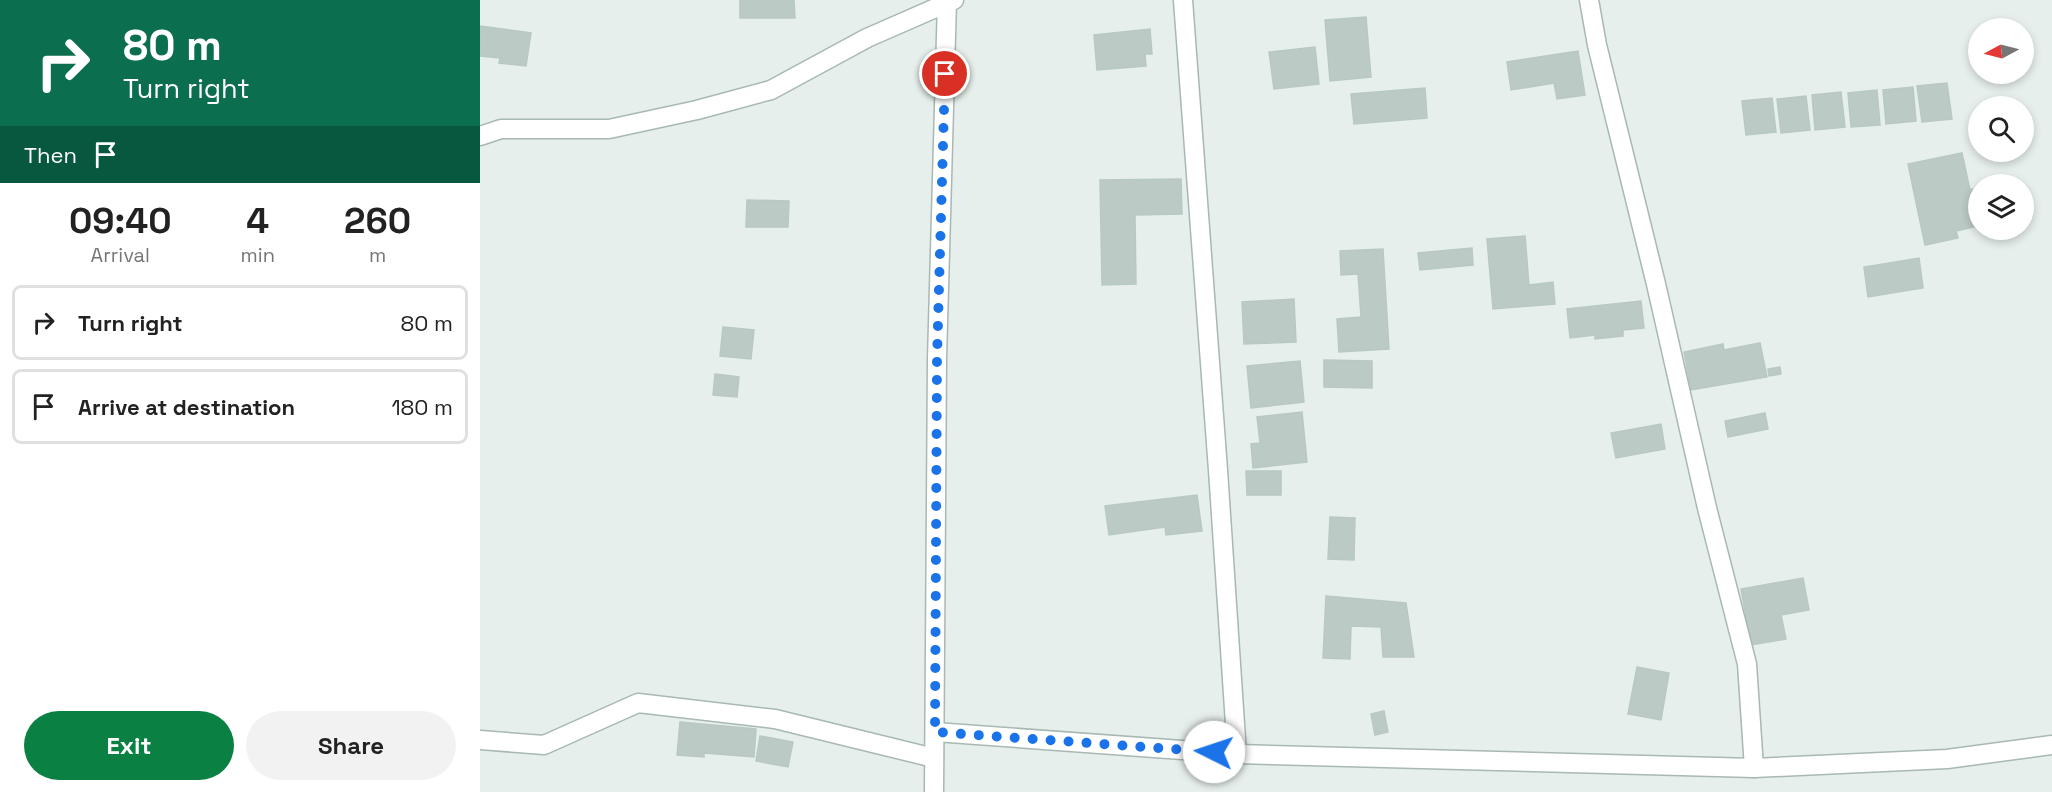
<!DOCTYPE html>
<style>
body{margin:0;font-family:"Space Grotesk",sans-serif;background:#f2f2f2;color:#222;height:100vh;display:flex;flex-direction:column;font-size:22px;white-space:nowrap}
*{box-sizing:border-box;margin:0}
p{font-size:20px;color:#767676}
.icon{flex:none;width:33px;height:33px;fill:none;stroke:currentColor;stroke-width:2;stroke-linecap:round;stroke-linejoin:round}
.map{position:relative;flex:1;overflow:hidden}
.panel{display:flex;flex-direction:column;background:#fff;width:480px}
.panel>*{flex:none}
.banner{background:#0b6e4f;color:#fff;overflow:hidden}
.needle{width:39px;rotate:263deg}
.controls{position:absolute;left:1488px;top:18px;display:grid;gap:12px}
.controls a{display:grid;place-items:center;width:66px;height:66px;border-radius:50%;background:#fff;box-shadow:0 3px 9px #0003;font-size:30px}
.pin{position:absolute;display:grid;place-items:center;width:51px;height:51px;color:#fff;margin:-26px;border:3px solid #fff;border-radius:50%;box-shadow:0 2px 6px #0007}
.me{position:absolute;width:66px;margin:-33px;rotate:274deg;stroke-linejoin:round;filter:drop-shadow(0 0 4px #0008)}
.turn{display:flex;align-items:center;gap:21px;height:126px;padding:0 24px;font-size:27px}
.turn .icon{width:78px;height:78px;stroke-width:2.5}
.turn b{display:block;font-size:42px;line-height:51px}
.then{display:flex;align-items:center;height:57px;padding:0 24px;background:#0003;gap:12px;font-size:22px}
.eta{display:flex;justify-content:space-evenly;align-items:center;height:102px;text-align:center}
.eta b{font-size:36px;font-weight:700;line-height:42px}
.cta{display:flex;gap:12px;margin-top:auto;padding:12px 24px}
.cta a{flex:1;height:69px;border-radius:36px;background:#0b8043;color:#fff;font-size:24px;font-weight:700;line-height:69px;text-align:center}
.cta a+a{background:#f2f2f2;color:#222}
ul{padding:0;list-style:none}
li{display:flex;align-items:center;gap:18px;height:75px;margin:0 12px 9px;padding:0 12px;border:3px solid #e0e0e0;border-radius:9px}
li div{flex:1}
li b{display:block;font-size:22px}
li em{font-style:normal}
main{display:flex;flex:1;min-height:0}
.map>svg:first-child{display:block}
.building{fill:#bbcac4;stroke:#b8c9c2;stroke-width:1.5}
.lines{fill:none;stroke-linecap:round;stroke-linejoin:round}
.minor-casing{stroke:#a8b8b2;stroke-width:21}
.minor{stroke:#fff;stroke-width:18}
.route{stroke:#1a73e8;stroke-width:10;stroke-dasharray:0 18}
</style>
<main>
<section class="panel">
<div class="banner">
<div class="turn"><svg class="icon" aria-label="right" viewBox="0 0 24 24"><path d="M7 20v-9h11M14 6l5 5-5 5"/></svg><div><b>80 m</b>Turn right</div></div>
<div class="then">Then<svg class="icon" aria-label="arrive" viewBox="0 0 24 24"><path d="M6 21V4h12l-3 4 3 4H6"/></svg></div>
</div>
<div class="eta">
<div><b>09:40</b><p>Arrival</p></div>
<div><b>4</b><p>min</p></div>
<div><b>260</b><p>m</p></div>
</div>
<ul>
<li><svg class="icon" aria-label="right" viewBox="0 0 24 24"><path d="M7 20v-9h11M14 6l5 5-5 5"/></svg><div><b>Turn right</b></div><em>80 m</em></li>
<li><svg class="icon" aria-label="arrive" viewBox="0 0 24 24"><path d="M6 21V4h12l-3 4 3 4H6"/></svg><div><b>Arrive at destination</b></div><em>180 m</em></li>
</ul>
<div class="cta"><a>Exit</a><a>Share</a></div>
</section>
<div class="map">
<svg width="1572" height="792" viewBox="0 0 1572 792">
<rect width="100%" height="100%" fill="#e6efeb"/>
<g class="building">
<path d="M260,0H314L315,18H260Z"/>
<path d="M886,17L891,77L850,81L845,20Z"/>
<path d="M0,26L51,33L46,66L19,63L20,58L0,56Z"/>
<path d="M670,29L672,54H665L666,66L617,70L614,35Z"/>
<path d="M835,47L839,84L794,89L789,52Z"/>
<path d="M1098,51L1105,95L1077,99L1074,83L1031,90L1027,62Z"/>
<path d="M1467,83L1472,119L1442,122L1437,86Z"/>
<path d="M1433,87L1436,121L1406,124L1403,90Z"/>
<path d="M945,88L947,118L874,124L871,94Z"/>
<path d="M1397,90L1400,125L1371,127L1368,93Z"/>
<path d="M1361,92L1365,127L1335,130L1332,95Z"/>
<path d="M1326,96L1330,130L1301,133L1297,99Z"/>
<path d="M1292,98L1296,132L1266,135L1262,101Z"/>
<path d="M1482,153L1490,190L1496,188L1498,199V226L1476,231L1478,238L1445,245L1428,164Z"/>
<path d="M701,179L702,214L655,215L656,284L622,285L620,180Z"/>
<path d="M267,200L309,201L308,227H266Z"/>
<path d="M1045,236L1049,285L1073,282L1075,304L1013,309L1007,239Z"/>
<path d="M992,248L993,265L940,270L938,253Z"/>
<path d="M903,249L909,349L859,352L857,319L881,317L878,274L861,275L860,251Z"/>
<path d="M1439,258L1443,288L1388,297L1384,267Z"/>
<path d="M814,299L816,342L764,344L762,302Z"/>
<path d="M1161,301L1164,328L1143,330V336L1115,339V335L1090,338L1087,309Z"/>
<path d="M243,327L274,330L271,359L240,356Z"/>
<path d="M1280,343L1287,377L1211,390L1204,352L1243,344L1244,350Z"/>
<path d="M844,360L892,361V388L844,387Z"/>
<path d="M820,361L824,402L771,408L767,366Z"/>
<path d="M1300,367L1301,374L1289,376L1288,369Z"/>
<path d="M235,374L259,377L257,397L233,395Z"/>
<path d="M822,412L827,462L773,468L771,444L780,443L777,417Z"/>
<path d="M1285,413L1288,429L1248,437L1245,421Z"/>
<path d="M1181,424L1185,449L1136,458L1131,433Z"/>
<path d="M766,471H801V495H767Z"/>
<path d="M717,495L722,531L686,535L685,527L629,535L625,506Z"/>
<path d="M850,517L875,518L874,560L848,559Z"/>
<path d="M1323,578L1329,610L1301,615L1306,639L1271,645L1261,589Z"/>
<path d="M846,596L926,603L934,657H903L901,627L871,626L870,659L843,658Z"/>
<path d="M1157,667L1189,673L1181,720L1148,714Z"/>
<path d="M904,711L908,732L895,735L891,714Z"/>
<path d="M200,722L276,729L274,757L224,753V757L197,755Z"/>
<path d="M280,736L313,742L308,767L276,761Z"/>
</g>
<g class="lines">
<defs>
<g id="minor">
<path d="M703,0L738,470L757,754"/>
<path d="M1109,0L1117,45L1176,284L1227,508L1267,664L1274,768"/>
<path d="M0,136L21,129H129L217,110L291,90L387,38L474,0"/>
<path d="M455,732L757,754L1274,768L1467,759L1572,745"/>
<path d="M0,740L64,745L158,703L295,719L454,758"/>
<path d="M454,792L457,359L467,0"/>
</g>
</defs>
<use href="#minor" class="minor-casing"/>
<use href="#minor" class="minor"/>
</g>
<g class="lines">
<path class="route" d="M465,74L457,359L455,732L734,752"/>
</g>
</svg>
<div class="controls">
<a><svg class="needle" viewBox="-14 -14 28 28"><path d="M0-13l5 13h-10z" fill="#e53935"/><path d="M0 13l5-13h-10z" fill="#767676"/></svg></a>
<a><svg class="icon" aria-label="search" viewBox="0 0 24 24"><circle cx="10" cy="10" r="6"/><path d="M15 15l6 6"/></svg></a>
<a><svg class="icon" aria-label="layers" viewBox="0 0 24 24"><path d="M12 4l9 5-9 5-9-5zM3 14l9 5 9-5"/></svg></a>
</div>
<div class="pin" style="left:465px;top:74px;background:#d93025"><svg class="icon" aria-label="arrive" viewBox="0 0 24 24"><path d="M6 21V4h12l-3 4 3 4H6"/></svg></div>
<svg class="me" style="left:734px;top:752px" viewBox="-20 -20 40 40"><circle r="19" fill="#fff"/><path d="M0-13L10 11 0 6-10 11z" fill="#1a73e8"/></svg>
</div>
</main>
